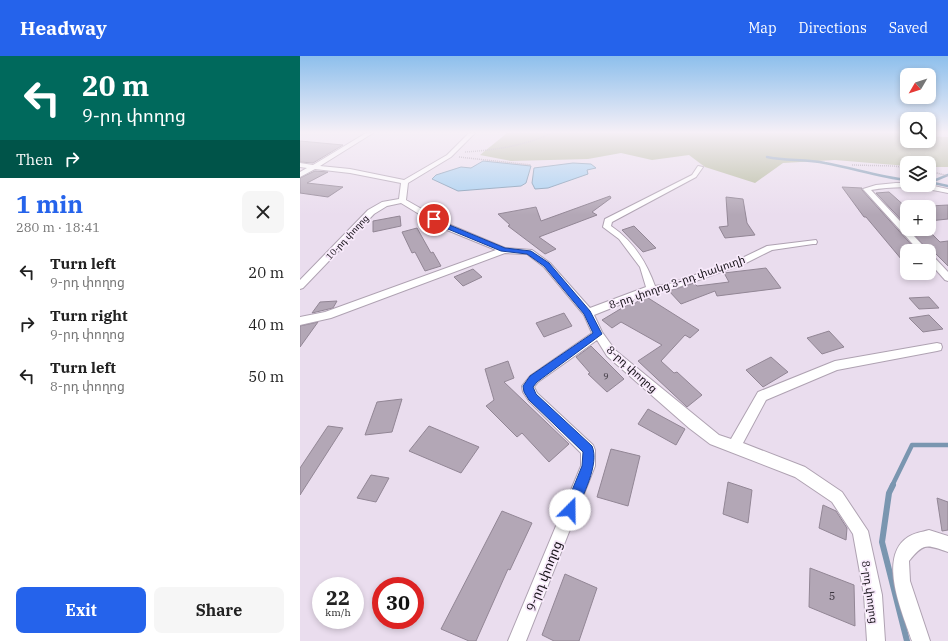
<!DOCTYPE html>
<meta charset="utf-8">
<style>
body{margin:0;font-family:"IBM Plex Serif","Noto Sans Armenian",serif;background:#f6f6f6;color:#222;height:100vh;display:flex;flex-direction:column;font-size:15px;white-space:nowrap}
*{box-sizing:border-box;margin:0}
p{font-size:13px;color:#767676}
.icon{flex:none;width:22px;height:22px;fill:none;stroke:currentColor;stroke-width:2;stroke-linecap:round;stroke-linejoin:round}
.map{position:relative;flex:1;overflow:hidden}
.details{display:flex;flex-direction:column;background:#fff;width:300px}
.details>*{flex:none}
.banner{background:#00695c;color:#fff;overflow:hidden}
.needle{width:26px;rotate:231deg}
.buttons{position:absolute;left:600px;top:12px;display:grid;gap:8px}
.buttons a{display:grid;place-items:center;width:36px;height:36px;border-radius:8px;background:#fff;box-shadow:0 2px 6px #0003;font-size:20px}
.speed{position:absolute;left:12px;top:521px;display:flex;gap:8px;font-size:20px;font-weight:700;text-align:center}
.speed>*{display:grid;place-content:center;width:52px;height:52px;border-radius:50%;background:#fff;box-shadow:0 2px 6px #0003;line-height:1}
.speed small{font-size:10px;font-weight:400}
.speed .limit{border:6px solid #d22;background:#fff;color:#111}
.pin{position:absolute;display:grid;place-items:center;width:34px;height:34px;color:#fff;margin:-17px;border:2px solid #fff;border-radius:50%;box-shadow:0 1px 4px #0007}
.me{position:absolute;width:44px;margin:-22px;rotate:22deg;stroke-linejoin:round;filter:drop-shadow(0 0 3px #0008)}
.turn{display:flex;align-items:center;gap:14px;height:84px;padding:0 16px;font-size:18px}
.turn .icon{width:52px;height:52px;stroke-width:2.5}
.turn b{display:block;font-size:28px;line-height:34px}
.then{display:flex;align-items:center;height:38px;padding:0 16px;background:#0003;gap:8px;font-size:15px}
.round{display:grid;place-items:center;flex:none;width:42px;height:42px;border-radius:8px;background:#f6f6f6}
.summary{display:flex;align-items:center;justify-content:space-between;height:68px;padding:0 16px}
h1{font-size:24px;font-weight:700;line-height:30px;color:#2563eb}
.primary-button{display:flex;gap:8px;margin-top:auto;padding:8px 16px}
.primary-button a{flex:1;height:46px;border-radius:8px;background:#2563eb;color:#fff;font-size:16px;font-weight:700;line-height:46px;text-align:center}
.primary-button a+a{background:#f6f6f6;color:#222}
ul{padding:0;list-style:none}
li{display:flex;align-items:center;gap:12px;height:52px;padding:0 16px}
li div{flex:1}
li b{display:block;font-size:15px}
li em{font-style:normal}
header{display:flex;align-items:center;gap:24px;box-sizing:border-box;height:56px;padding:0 20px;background:#2563eb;color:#fff}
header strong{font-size:19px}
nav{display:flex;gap:22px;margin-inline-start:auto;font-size:14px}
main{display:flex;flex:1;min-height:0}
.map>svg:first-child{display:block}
.green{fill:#b3b89b}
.water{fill:#a5cff1;stroke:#7a96b0}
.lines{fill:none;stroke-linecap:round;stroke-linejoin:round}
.stream-far2{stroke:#7a96b0;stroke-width:2.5}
.stream-far1{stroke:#7a96b0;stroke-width:4.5}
.stream{stroke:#7a96b0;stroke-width:6}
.building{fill:#b3a7b6;stroke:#928695}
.street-casing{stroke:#afa2b2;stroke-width:2}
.path{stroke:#a59ba8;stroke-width:1.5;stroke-dasharray:1 1;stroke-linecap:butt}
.street{fill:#fff;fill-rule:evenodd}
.route{fill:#2563eb;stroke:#184099}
.labels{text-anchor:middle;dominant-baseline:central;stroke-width:3.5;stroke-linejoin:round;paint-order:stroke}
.far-street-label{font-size:9px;fill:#151117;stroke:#f8eafb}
.number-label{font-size:9px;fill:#3c363f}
.street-label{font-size:11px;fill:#151117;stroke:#f8eafb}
.near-number-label{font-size:11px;fill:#3c363f}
.near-street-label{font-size:13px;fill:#151117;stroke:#f8eafb}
</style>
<header>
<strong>Headway</strong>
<nav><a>Map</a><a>Directions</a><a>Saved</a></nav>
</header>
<main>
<section class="details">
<div class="banner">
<div class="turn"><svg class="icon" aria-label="left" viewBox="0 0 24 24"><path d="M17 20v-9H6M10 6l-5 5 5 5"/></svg><div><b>20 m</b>9-րդ փողոց</div></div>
<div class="then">Then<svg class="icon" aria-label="right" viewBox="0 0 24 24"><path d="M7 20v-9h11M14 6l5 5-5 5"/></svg></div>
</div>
<div class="summary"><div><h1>1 min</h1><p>280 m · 18:41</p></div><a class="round"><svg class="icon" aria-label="close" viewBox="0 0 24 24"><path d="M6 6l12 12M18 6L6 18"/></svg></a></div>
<ul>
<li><svg class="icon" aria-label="left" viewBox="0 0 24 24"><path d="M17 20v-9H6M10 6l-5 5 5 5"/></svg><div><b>Turn left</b><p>9-րդ փողոց</p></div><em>20 m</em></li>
<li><svg class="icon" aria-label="right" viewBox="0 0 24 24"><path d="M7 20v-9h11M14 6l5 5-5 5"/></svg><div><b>Turn right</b><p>9-րդ փողոց</p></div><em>40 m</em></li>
<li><svg class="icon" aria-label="left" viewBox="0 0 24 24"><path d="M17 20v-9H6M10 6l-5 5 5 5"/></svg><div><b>Turn left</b><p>8-րդ փողոց</p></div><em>50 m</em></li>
</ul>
<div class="primary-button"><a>Exit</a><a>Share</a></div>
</section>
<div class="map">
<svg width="648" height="585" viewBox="0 0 648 585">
<rect width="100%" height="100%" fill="#eaddee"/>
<path class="green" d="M207,77H596L607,78V85H629V80L648,81V111H629V107H607V110L535,104L483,107L455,127L405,111L389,99L352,104L321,97L288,103L211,105L180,99Z"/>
<g class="water">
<path d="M183,105L231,110L226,127L221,130L158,135L132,123L136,119L161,111L171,112Z"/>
<path d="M273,107L291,108L296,112L287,114L288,118L248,132L235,133L232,127L234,112Z"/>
</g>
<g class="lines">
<g class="stream-far2">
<path d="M467,101C486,105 506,103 525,107C553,112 579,121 607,124"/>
<path d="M629,126L648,130"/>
<path d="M631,126L648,119"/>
</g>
<path class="stream-far1" d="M592,430L612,389H648"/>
<path class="stream" d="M593,429L589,437L582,486L607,585"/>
</g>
<g class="building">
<path d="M0,85L43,89L13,107L0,106Z"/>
<path d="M15,115L28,116L7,127L43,131L28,141L0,137V122Z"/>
<path d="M542,131L562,132V134L617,195H607V210L566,161H564Z"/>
<path d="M589,136L607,152V170L576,137Z"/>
<path d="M310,140L311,142L292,156L297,159L239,181L256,193L245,198L208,170L210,169L198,158L236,151L241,165Z"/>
<path d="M426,141L443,143L447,167L455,179L425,182L419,171L428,170Z"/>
<path d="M648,149V163L629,165V150Z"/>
<path d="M100,160L101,170L73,176V165Z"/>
<path d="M334,170L356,192L343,196L322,174Z"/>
<path d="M117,172L131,197L133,196L141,210L125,215L115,196L112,197L102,176Z"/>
<path d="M627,173L640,186L648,185V210L633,195H629L610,174Z"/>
<path d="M466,212L481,232L417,240L415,235L381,248L369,235L394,227L397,230L429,226L424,217Z"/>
<path d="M173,213L182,221L163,230L154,221Z"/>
<path d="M345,240L399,274L390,282L385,279L361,305L374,317L377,316L402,339L387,351L338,305L362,289L321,266L312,272L302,264L332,246L334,248Z"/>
<path d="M629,241L639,252L619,253L609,242Z"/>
<path d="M37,245L33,252L12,257L20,246Z"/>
<path d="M264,257L272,270L244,281L236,267Z"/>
<path d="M629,259L643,273L623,276L609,262Z"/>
<path d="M18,266L0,291V270Z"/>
<path d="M529,275L544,291L522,298L507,282Z"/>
<path d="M291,290L324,323L307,336L288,318L290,317L276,301Z"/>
<path d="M471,301L488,316L463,331L446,314Z"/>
<path d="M208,305L214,322L204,326L269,388L249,406L222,377L217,381L186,350L194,344L185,313Z"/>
<path d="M102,343L92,376L65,379L77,346Z"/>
<path d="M348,353L385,373L376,389L338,368Z"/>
<path d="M28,370L43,372L0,439V412Z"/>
<path d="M129,370L179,391L161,417L109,395Z"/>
<path d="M311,393L340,400L328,450L297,441Z"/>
<path d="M71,419L89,422L76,446L57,442Z"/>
<path d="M428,426L452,434L448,467L423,458Z"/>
<path d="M637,442L648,446V474L642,475Z"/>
<path d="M523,449L536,455L547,472L546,484L519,472Z"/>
<path d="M202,455L232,467L210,514L208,513L176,585H169L141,573Z"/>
<path d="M510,512L554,529L555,570L509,551Z"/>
<path d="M265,518L297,532L279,585H254L242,579Z"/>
</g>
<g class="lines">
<defs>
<g id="street">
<path d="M66,77H73L20,110L50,113L104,124L147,99L169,77H175L151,101L108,127L106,144L148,168L205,192L232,194L250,207L290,252L346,231L340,211L319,183L303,171L305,163L392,119L398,110L403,111L396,121L312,166L311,170C333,185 346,205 355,230L369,228L415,212L440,203L467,190L516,184L517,186L516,188H513L472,194L446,207L421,216L373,233L352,236L294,259L302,276L315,294L419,379L431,383L458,336L535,305L637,287L641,288L642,291L641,294L637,295L537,314L466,344L443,387L505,411L542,436L568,475L582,539L585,585H567L564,539L553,478L532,446L495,421L410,388L389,372L307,300L297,284L238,326L234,331L237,337L293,389L295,394V410L226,585H208L281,410V397L229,345L223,336L222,330L230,320L292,277L284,259L244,211L227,198L205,197L31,262L0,269V261L25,256L196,194L142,172L101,147L87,150L74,158L3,232L0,233V224L68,154L82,146L99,143L101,127L50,117L15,113L0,121V116L7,112L0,111V107L13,109Z"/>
<path d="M596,127H607V129H629L648,133V137C623,131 597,129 571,134L628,195H619L563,133L576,129Z"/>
<path d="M629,198L632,199L648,216V225L645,224L629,206Z"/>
<path d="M629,474L648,480V496C627,489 624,486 609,505L610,525L630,585H612C603,558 577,501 608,481C614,477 622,476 629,474Z"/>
</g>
</defs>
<use href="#street" class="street-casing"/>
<g class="path">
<path d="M165,96C195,94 224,90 252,77"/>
<path d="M159,101L231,109"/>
<path d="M552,109L594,110L607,112"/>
<path d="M629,115L648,120"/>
</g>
<use href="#street" class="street"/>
</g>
<linearGradient id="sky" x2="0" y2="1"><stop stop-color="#8dbfec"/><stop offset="0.48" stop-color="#f6f0f7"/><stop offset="1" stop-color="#f6f0f7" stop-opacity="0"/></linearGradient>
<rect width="648" height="159" fill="url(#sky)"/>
<path class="route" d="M132,162H137L147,168L205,192L231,195L249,207L290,255L302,278L237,326L233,331L236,338L292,390C300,408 282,441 275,458L270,460L266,458L264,454L282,410L283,396L229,344L224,336L223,330L230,320L293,277L284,258L244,210L227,198L201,195L143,171L132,165Z"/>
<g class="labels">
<g class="far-street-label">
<text transform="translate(47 181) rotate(-47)">10-րդ փողոց</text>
</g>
<g class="number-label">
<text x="306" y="320">9</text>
</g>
<g class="street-label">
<text transform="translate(377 226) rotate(-19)">8-րդ փողոց 3-րդ փակուղի</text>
<text transform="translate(332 313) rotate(42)">8-րդ փողոց</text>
<text transform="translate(570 536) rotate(82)">8-րդ փողոց</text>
</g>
<g class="near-number-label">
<text x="532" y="540">5</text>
</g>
<g class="near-street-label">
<text transform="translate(244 520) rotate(-68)">9-րդ փողոց</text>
</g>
</g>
</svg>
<div class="buttons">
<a><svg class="needle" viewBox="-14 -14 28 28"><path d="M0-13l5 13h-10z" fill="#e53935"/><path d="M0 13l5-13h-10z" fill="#767676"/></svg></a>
<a><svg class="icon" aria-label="search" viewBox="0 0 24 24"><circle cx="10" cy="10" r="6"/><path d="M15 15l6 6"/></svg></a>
<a><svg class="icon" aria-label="layers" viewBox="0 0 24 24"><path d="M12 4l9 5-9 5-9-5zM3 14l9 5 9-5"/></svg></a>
<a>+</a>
<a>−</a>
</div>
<div class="speed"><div>22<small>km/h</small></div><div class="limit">30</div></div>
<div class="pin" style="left:134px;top:163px;background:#d93025"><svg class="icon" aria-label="arrive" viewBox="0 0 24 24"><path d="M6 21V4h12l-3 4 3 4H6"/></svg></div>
<svg class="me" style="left:270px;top:454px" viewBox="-20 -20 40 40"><circle r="19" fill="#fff"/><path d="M0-13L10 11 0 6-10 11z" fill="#2563eb"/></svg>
</div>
</main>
